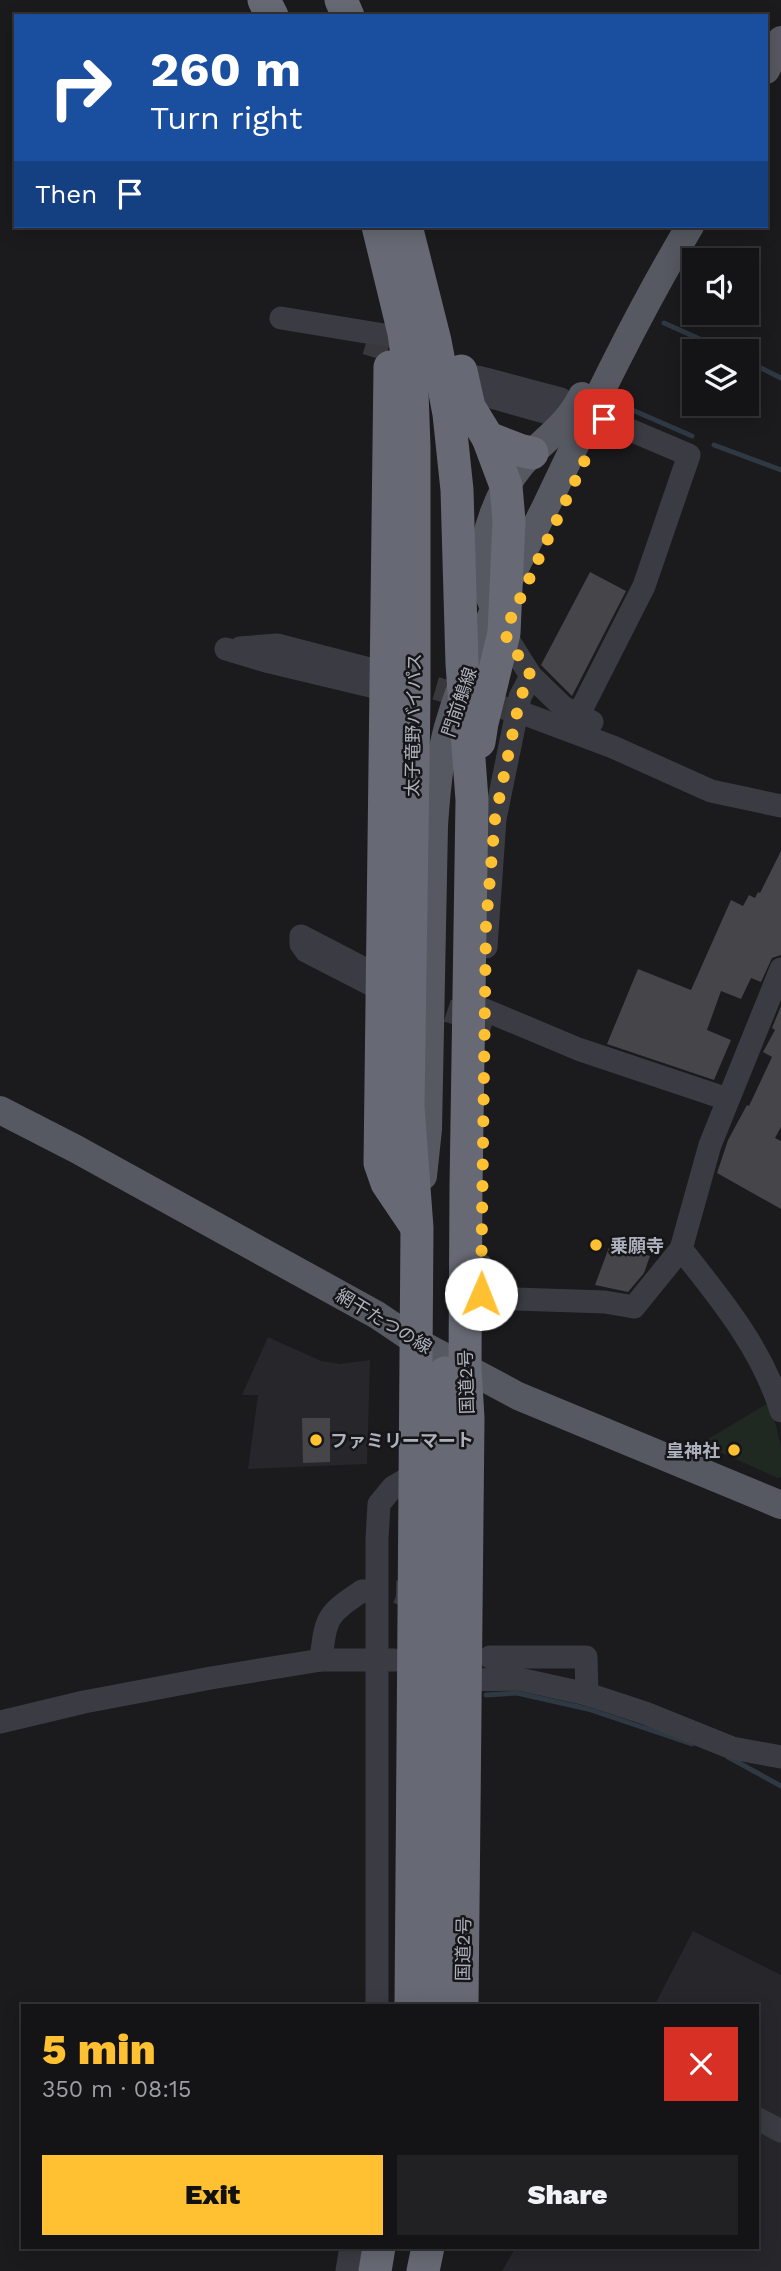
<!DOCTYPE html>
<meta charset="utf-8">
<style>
body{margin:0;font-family:"Work Sans","Noto Sans JP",sans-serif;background:#212123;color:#f1f3f6;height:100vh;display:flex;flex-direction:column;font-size:26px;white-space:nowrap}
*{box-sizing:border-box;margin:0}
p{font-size:23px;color:#9d9ea1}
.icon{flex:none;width:38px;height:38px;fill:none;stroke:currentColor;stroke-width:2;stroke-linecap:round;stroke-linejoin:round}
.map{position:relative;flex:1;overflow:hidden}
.details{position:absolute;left:21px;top:2004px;width:738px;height:245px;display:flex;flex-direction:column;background:#141416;border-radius:0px;box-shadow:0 4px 18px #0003,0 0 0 2px #333335}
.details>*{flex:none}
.top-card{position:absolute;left:14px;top:14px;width:754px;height:214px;border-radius:0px;box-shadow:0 4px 18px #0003,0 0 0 2px #333335;background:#1a4fa0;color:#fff;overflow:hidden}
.buttons{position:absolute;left:682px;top:248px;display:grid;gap:14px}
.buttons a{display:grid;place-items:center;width:77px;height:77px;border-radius:0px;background:#141416;box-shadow:0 4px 18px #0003,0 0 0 2px #333335;font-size:35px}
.pin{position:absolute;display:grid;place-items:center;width:60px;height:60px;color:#fff;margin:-30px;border-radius:14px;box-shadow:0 4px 10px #0006}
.me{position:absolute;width:77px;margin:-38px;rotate:1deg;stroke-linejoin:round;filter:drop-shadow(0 0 5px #0008)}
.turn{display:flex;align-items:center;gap:24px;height:147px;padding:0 21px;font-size:32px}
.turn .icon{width:91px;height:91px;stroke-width:2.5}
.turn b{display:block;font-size:49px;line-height:60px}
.then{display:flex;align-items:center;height:66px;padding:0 21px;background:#0003;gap:14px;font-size:26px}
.round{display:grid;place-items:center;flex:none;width:74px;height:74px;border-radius:0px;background:#212123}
.overview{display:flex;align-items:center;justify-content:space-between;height:119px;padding:0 21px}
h1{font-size:42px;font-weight:800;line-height:52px;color:#ffc131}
.button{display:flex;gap:14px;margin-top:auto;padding:14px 21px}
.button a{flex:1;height:80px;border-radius:0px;background:#ffc131;color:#111;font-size:28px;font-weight:800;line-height:80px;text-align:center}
.button a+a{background:#212123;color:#f1f3f6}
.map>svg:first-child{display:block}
.built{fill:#27262a}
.green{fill:#202921}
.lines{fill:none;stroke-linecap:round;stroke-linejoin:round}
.stream{stroke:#2f3943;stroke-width:5}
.building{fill:#45454a}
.minor-tunnel{stroke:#38383d;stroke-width:23;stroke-dasharray:23 11;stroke-linecap:butt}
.minor{stroke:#3b3c43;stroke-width:23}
.major{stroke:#575962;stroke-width:28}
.highway{stroke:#676a74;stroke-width:33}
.route{stroke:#ffc131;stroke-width:12;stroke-dasharray:0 21.6}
.poi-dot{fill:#ffc131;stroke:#161518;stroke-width:2.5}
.labels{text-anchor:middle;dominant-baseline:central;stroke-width:5;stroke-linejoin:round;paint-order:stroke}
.street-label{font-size:18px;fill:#acb1bd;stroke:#161518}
.poi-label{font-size:18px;font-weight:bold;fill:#acb1bd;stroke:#161518;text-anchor:start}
</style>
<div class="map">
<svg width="781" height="2271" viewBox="0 0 781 2271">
<rect width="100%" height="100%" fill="#1b1a1d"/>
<g class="built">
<path d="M268,1337L321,1361L340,1364L370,1360L367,1464L248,1469L258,1395H242Z"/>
<path d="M693,1931L781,1975V2125L758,2113V2006H654Z"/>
<path d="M758,2128L781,2140V2271H502L516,2247H758Z"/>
</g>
<path class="green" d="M770,1402L781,1446V1477L778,1478L715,1450L708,1439Z"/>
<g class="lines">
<g class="stream">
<path d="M664,323L729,352"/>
<path d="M747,361L781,378"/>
<path d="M630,409L692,436"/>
<path d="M714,445L781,470"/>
<path d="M486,1695L517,1693L588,1709L692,1744"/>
<path d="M728,1757L781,1786"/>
</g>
</g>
<g class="building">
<path d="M590,572L626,591L572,696L541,665Z"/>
<path d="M781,851V955L772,958L761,982L751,978L741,999L721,991L707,1030L731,1040L714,1080L607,1044L638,969L691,990L731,900L743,906L749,895L755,898L758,892L760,893Z"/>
<path d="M781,1006V1127L775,1138L781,1141V1209L717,1173L728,1140L747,1105L749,1106L772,1057L763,1052L775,1030L772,1028Z"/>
<path d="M623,1241L642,1248L640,1253L650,1256L644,1273L628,1292L595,1285L611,1242L621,1246Z"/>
<path d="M302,1418H330V1462L303,1463Z"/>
</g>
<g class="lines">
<g class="minor-tunnel">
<path d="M366,343L418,359"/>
<path d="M580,403L622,412"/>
<path d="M403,679L525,714"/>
<path d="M415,1000L492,1025"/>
<path d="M362,1591L398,1592L426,1605"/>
</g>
<g class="minor">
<path d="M281,318L384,335"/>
<path d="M478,377L561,399"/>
<path d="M489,380L491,397L569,419"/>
<path d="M504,633L531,676L563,707L592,722"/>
<path d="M240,648L277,645L373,670"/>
<path d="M226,649L266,661L400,693"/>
<path d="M525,714L613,747L711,791L781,806"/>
<path d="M579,714L644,586L689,455L604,419"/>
<path d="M486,947L495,819L520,697L531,676"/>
<path d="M781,969L710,1145L681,1249C720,1298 763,1350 781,1411"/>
<path d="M376,987L306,951L301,944V936L382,978L395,979"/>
<path d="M470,1006L485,1010L578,1049L727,1099"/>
<path d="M481,1265V1295L488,1298L605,1302L634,1307L681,1249"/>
<path d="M490,1657H586L587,1694"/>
<path d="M321,1660C326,1617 326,1615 362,1591"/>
<path d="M466,1680L519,1679L587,1694L645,1713L732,1748L781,1757"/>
<path d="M0,1722L84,1702L211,1678L321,1660H394"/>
<path d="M377,2006V1539L379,1504L393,1487L416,1474"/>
<path d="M758,2119L781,2131"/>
<path d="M347,2271L351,2247"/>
</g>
<g class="major">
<path d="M766,70L781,40"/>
<path d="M500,621C495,610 489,598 486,586C476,542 500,483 532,453C552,434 570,421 582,396"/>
<path d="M0,1110L76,1149L377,1315L417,1342L518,1396L781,1505"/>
<path d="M423,1176L428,1129L434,826C436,793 439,759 448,727C470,649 512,576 547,504C592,409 636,316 690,226"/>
</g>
<g class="highway">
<path d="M264,0L272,16"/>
<path d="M341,0L348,16"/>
<path d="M378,226L404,333L412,392L414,447V696L408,1107L417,1228L411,2006"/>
<path d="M406,226L435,341L449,414L457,490L462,664L472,800L466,1187L465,1368L468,1418L462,2006"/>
<path d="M390,367L380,1163L387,1183L416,1226"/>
<path d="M461,371L469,407L488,438L506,486L509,521L504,633L482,723L479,742"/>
<path d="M488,438L519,450L532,453"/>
<path d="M438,2006L445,1373"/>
<path d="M375,2271L379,2247"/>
<path d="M423,2271L428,2247"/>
</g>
</g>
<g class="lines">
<path class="route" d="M481,1294L486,925L495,819L520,698L531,676L504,633L604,419"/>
</g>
<g class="poi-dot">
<circle cx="596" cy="1245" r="7"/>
<circle cx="316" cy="1440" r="7"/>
<circle cx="734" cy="1450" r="7"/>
</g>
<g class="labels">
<g class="street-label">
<text transform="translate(459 702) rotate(-71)">門前鵤線</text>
<text transform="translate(413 725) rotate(-89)">太子竜野バイパス</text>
<text transform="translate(384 1321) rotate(31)">網干たつの線</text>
<text transform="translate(466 1382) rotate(-92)">国道2号</text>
<text transform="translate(463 1949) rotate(-89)">国道2号</text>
</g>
<g class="poi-label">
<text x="610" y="1245">乗願寺</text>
<text x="330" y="1440">ファミリーマート</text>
<text x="720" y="1450" text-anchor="end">皇神社</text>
</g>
</g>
</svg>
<div class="buttons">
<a><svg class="icon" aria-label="sound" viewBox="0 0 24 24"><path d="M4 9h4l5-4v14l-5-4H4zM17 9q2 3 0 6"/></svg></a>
<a><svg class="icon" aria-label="layers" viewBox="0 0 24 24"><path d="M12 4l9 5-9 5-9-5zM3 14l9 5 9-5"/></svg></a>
</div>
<div class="pin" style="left:604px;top:419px;background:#d93025"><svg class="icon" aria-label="arrive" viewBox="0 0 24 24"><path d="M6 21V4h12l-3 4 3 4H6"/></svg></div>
<svg class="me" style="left:481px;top:1294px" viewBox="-20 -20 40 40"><circle r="19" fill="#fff"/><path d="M0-13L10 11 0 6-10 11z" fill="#ffc131"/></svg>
<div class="top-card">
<div class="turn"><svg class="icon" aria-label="right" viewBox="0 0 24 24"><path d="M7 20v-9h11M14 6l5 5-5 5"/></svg><div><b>260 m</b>Turn right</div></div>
<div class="then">Then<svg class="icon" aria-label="arrive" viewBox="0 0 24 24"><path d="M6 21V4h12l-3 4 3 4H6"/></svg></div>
</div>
<section class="details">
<div class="overview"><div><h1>5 min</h1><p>350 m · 08:15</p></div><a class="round" style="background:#d93025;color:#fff"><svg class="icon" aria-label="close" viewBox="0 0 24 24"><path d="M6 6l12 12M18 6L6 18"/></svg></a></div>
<div class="button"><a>Exit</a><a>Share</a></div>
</section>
</div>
